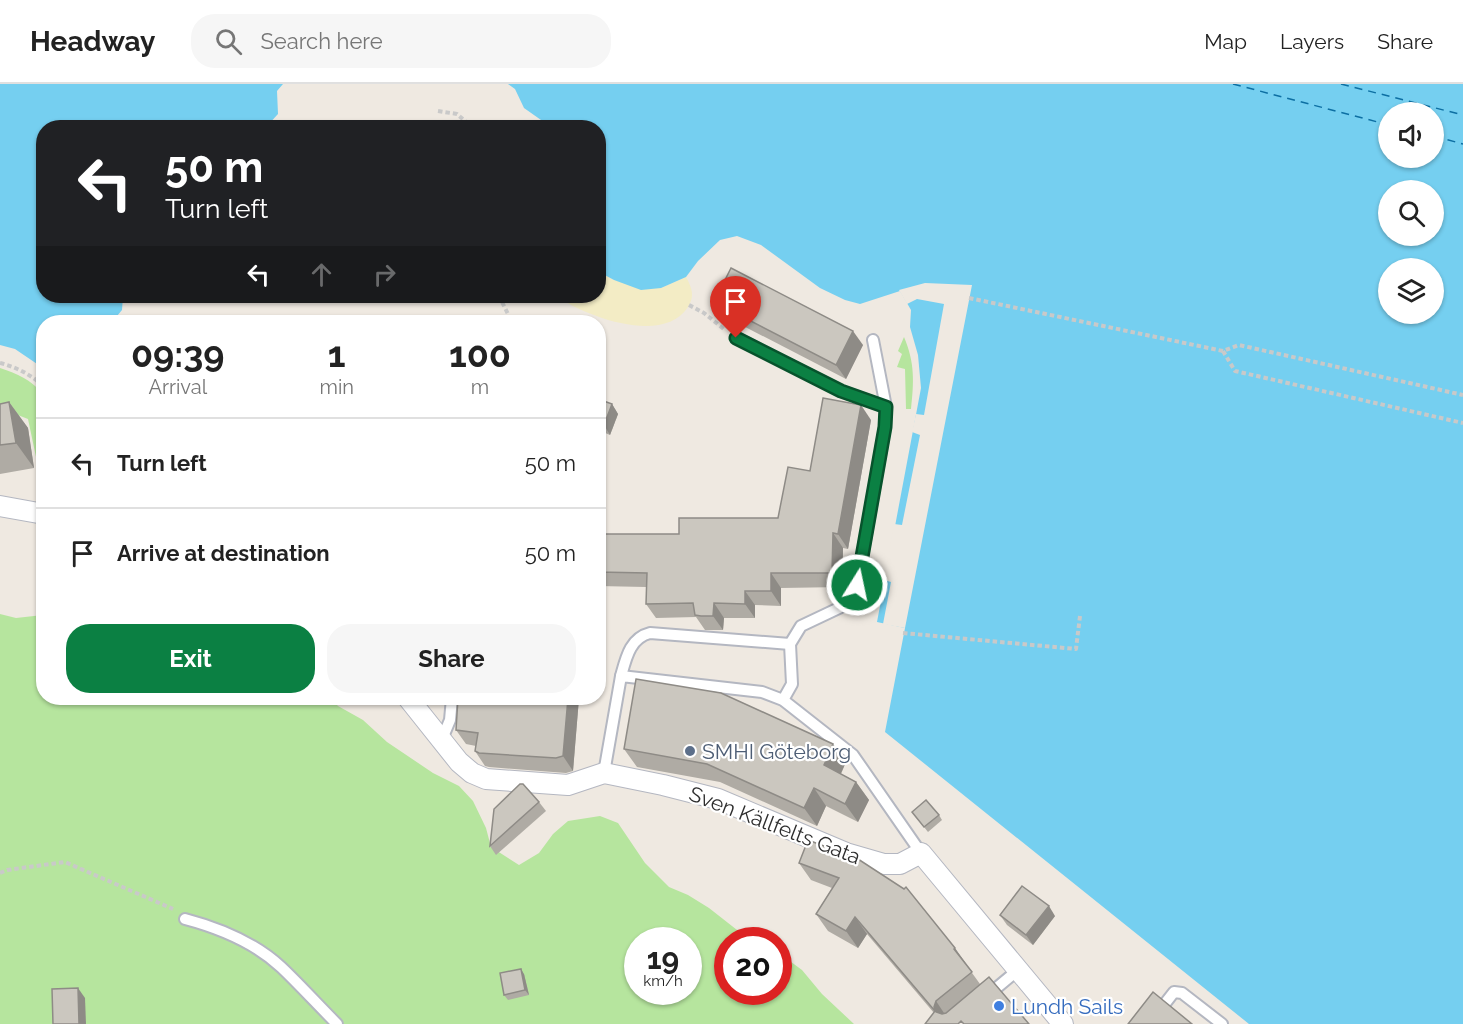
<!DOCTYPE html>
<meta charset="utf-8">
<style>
body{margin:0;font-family:Raleway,sans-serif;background:#f6f6f6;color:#222;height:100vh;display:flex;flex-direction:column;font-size:22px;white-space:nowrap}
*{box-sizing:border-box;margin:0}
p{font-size:20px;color:#767676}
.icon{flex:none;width:33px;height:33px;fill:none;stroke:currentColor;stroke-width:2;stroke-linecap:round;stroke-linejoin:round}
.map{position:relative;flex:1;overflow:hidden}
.side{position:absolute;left:36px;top:231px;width:570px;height:390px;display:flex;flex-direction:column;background:#fff;border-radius:24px;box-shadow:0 2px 4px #0004}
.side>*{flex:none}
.hud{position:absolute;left:36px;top:36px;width:570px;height:183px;border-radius:24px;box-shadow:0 2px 4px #0004;background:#202124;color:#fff;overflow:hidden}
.controls{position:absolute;left:1378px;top:18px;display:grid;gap:12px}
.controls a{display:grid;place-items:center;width:66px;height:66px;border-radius:50%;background:#fff;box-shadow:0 2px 4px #0004;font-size:30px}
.speed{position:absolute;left:624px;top:843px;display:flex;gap:12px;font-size:30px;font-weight:700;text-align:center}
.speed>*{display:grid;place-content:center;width:78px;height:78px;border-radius:50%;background:#fff;box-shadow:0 2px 4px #0004;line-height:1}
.speed small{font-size:15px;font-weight:400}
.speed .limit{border:9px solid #d22;background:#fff;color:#111}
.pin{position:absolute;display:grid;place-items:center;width:51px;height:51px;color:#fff;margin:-62px -26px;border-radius:50% 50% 50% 0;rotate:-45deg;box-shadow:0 0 6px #0007}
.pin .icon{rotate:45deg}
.me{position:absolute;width:66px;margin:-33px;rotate:10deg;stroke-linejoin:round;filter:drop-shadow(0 0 4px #0008)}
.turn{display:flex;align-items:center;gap:21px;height:126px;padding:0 30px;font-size:27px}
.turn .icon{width:78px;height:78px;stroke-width:2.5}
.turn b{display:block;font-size:42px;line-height:51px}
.lanes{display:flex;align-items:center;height:57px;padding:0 30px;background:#0003;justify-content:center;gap:30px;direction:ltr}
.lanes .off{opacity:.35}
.eta{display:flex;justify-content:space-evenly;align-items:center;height:102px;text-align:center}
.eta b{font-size:36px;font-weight:700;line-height:42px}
.button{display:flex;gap:12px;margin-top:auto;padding:12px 30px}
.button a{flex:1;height:69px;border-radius:24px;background:#0b8043;color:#fff;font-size:24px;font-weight:700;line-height:69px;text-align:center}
.button a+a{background:#f6f6f6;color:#222}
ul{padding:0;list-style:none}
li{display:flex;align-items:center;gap:18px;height:90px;padding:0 30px;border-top:2px solid #e0e0e0}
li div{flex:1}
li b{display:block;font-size:22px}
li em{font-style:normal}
header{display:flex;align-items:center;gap:36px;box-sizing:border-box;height:84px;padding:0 30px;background:#fff;border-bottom:2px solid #e0e0e0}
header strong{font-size:28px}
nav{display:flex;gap:33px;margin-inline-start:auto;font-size:21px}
.search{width:420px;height:54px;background:#f6f6f6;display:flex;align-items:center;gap:15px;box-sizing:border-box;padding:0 21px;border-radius:24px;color:#767676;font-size:22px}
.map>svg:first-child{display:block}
.green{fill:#b6e59e;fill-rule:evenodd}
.sand{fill:#f3ecc5}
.water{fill:#75cff0;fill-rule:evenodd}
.pier{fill:#efe9e1}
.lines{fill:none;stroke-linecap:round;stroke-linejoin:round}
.ferry{stroke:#0d6fa3;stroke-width:1.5;stroke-dasharray:8 6;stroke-linecap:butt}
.lane-casing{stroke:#b4b7c1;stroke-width:14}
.street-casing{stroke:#b4b7c1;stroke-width:22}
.path{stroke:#c9c9c9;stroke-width:4;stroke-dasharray:4.5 3;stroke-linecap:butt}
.lane{stroke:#fff;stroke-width:10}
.street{stroke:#fff;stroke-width:20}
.wall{fill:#afaba4}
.shaded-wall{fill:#8e8b86}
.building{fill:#cbc7bf;stroke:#8e8b86;stroke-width:1.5}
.route-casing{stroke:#07532c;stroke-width:15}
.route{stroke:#0b8043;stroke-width:10}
.service-dot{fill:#5c6f8a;stroke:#fff;stroke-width:2}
.shop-dot{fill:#3f7fe0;stroke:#fff;stroke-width:2}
.labels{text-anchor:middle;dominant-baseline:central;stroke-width:4.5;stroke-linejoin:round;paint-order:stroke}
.service-label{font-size:21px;fill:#4e5e75;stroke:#fff;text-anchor:start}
.street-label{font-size:21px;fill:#2e2e2e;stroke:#fff}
.shop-label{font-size:21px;fill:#366cbe;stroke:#fff;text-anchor:start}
</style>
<header>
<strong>Headway</strong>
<div class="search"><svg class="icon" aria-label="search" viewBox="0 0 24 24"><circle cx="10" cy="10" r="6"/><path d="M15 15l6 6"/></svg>Search here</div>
<nav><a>Map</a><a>Layers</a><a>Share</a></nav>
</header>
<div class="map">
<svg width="1463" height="940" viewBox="0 0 1463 940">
<rect width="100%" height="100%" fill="#efe9e1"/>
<g class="green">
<path d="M904,253C915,279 914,298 911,325H906L905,285L897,283L902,270L898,267Z"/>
<path d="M0,284C18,290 30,295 43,310V406L28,335L0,324Z"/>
<path d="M0,530L16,534L43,531L44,614H330L338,622L363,636L387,658L433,689L459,702L473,717L486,744L491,763L519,781L539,769L553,750L568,737L600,732L618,739L645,779L669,803L688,811L709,824L746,853L753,856H728V908H778L779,869L802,886L822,910L854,940H0ZM638,856H688V908H638Z"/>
</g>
<path class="sand" d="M599,188L614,196L661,204L686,193C692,204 695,212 688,223C663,262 585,232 556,212H598Z"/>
<g class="water">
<path d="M0,0H283L277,7L278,30L266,43L44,44V212H123L122,226L112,238H44L43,284L15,265L0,261Z"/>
<path d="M508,0H1463V940H1249L885,648L905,544L877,538L921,304L918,271L910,243L911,226L900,207L860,220L845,216L820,204L761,161L737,152L720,156L698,177L686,193L661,204L641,206L614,196L599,188L598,44L551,43L524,24L515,5ZM1389,28H1434V74H1389ZM1389,106H1434V152H1389ZM1389,184H1434V230H1389Z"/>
</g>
<path class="pier" d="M925,199L972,201L905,544L883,540L891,498L884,496L894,440L902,441L920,351L912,348L916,330L924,331L944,220L917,215L907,220L899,206Z"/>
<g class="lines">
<g class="ferry">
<path d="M1233,0L1389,41"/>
<path d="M1341,0L1463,31"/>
<path d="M1434,52L1463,60"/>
</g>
<defs>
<g id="lane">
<path d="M737,254L841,307L886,323"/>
<path d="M621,592C626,574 630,554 650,549L790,560"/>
<path d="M783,616L792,600L790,560L801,542L839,524L850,514L857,502L885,343L886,323L873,256"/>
<path d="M442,655L450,636L452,614"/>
<path d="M604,689L621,592L762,608L783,616L853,671L921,769"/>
<path d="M185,835C219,844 255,859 281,883C300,901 318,921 337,940"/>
<path d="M988,911L1018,886"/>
<path d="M1149,940L1174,908L1182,909L1222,940"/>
</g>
<g id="street">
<path d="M0,422L44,430"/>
<path d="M408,614L459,678L472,689L486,695L568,701L604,689L663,701L718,715L846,769L884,780H900L921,769L1063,940"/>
</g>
</defs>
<use href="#lane" class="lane-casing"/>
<use href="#street" class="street-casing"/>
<g class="path">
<path d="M438,27L457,30L473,44"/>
<path d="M474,212L501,216L512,238"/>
<path d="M969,214L1223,267L1239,261L1463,311"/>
<path d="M689,221L704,229L725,246"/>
<path d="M278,235L280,238"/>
<path d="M1223,267L1235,287L1463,339"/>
<path d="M0,279C16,283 32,291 44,303"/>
<path d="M903,549L1076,565L1080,532"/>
<path d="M0,789L7,786L65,778L173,825"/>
</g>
<use href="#lane" class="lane"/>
<use href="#street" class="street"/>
</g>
<g class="wall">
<path d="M714,218L863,261L846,295L724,232Z"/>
<path d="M598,315L612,320L618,330L610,351L598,346Z"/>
<path d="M9,318L28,344L34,384L0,390V320Z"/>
<path d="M871,336L848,465L843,464L842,503L781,504V522L755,521V534H724L723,546H705L696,533L656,534L646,520V503L598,502V450H679L778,434L810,387Z"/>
<path d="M458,614H579L573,687L566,689L489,683L485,682L475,667L476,662L466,660L456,646Z"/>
<path d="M624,665L846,678L841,690L856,698L869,716L858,738L826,722L817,742L720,698L637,683Z"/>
<path d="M539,718L546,727L496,771L490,762Z"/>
<path d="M939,731L942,736L928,748L916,733Z"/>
<path d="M808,756L967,881V882L980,900L1029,940L934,929L867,850L858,864L828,847L816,830L832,804L811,796L799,779Z"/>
<path d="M1000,831L1055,832L1033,861L1007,841Z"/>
<path d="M524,890L529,911L508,916L504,911Z"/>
</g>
<g class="shaded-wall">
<path d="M853,247L863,261L846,295L836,281Z"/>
<path d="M9,318L28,344L34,384L16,359Z"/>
<path d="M612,320L618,330L610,351L604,341Z"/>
<path d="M861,321L871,336L848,465L838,450Z"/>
<path d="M833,449L843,464L842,503L832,489Z"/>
<path d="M771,489L781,504V522L771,507Z"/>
<path d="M745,507L755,521V534L745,520Z"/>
<path d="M714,519L724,534L723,546L713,532Z"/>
<path d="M568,614H579L573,687L563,672Z"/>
<path d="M833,660L846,678L836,700L824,681Z"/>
<path d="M856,698L869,716L858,738L845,720Z"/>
<path d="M814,704L826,722L817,742L804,724Z"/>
<path d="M1049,822L1055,832L1033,861L1026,851Z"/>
<path d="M855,833L867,850L858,864L846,847Z"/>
<path d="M955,864L967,881L966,883L954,865Z"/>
<path d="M521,885L524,890L529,911L525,906Z"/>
<path d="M78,904L85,914L86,940H79Z"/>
<path d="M936,917L948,935L936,928L934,923Z"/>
</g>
<g class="building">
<path d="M731,184L853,247L836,281L714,218Z"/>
<path d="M823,314L861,321L838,450L833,449L832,489H771V507H745V520L714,519L713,532H701L695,531L693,519L646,520L647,489L598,488V450H679V434H778L788,383L810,387Z"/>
<path d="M598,315L612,320L604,341L598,339Z"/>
<path d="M9,318L16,359L0,361V320Z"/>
<path d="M636,595L721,609L833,660L824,681L856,698L845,720L814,704L804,724L707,680L624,665Z"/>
<path d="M458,614H568L563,672L556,674L479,669L475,667L478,649L456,646Z"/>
<path d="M520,700H523L539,718L490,762L494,725Z"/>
<path d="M926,716L939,731L924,743L912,728Z"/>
<path d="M808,756L858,775L904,805L906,803L955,864L954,865L972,888L936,917L934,923L936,928L942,930L946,929L989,893L1029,940H964L961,937L958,940H925L935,927L855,833L846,847L816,830L839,794L799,779Z"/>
<path d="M1022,802L1049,822L1026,851L1000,831Z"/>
<path d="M521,885L525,906L504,911L500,889Z"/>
<path d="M78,904L79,940H53L52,905Z"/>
<path d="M1153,908L1192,940H1128Z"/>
</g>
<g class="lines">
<defs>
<path id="route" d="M736,254L841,307L886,323L885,343L857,501"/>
</defs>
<use href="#route" class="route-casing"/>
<use href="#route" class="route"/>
</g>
<circle class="service-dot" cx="690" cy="667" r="6"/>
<circle class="shop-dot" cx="999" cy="922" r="6"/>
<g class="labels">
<g class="service-label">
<text x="702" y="667">SMHI Göteborg</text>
</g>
<g class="street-label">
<text transform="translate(775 741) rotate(21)">Sven Källfelts Gata</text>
</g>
<g class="shop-label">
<text x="1011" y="922">Lundh Sails</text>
</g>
</g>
</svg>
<div class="controls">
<a><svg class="icon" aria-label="sound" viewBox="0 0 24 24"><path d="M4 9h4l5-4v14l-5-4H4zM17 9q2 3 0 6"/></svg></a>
<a><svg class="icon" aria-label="search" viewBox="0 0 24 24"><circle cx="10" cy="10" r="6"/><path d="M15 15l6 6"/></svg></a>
<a><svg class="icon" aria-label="layers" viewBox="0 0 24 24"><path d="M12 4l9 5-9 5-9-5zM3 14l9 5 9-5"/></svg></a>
</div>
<div class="speed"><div>19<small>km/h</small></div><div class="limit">20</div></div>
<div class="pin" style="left:736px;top:254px;background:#d93025"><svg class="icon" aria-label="arrive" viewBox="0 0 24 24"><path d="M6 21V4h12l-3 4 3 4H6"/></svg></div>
<svg class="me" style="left:857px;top:501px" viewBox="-20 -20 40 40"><circle r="17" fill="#0b8043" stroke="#fff" stroke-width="3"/><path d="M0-11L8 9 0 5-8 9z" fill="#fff"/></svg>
<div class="hud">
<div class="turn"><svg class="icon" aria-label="left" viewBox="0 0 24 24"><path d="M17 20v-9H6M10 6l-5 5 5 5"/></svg><div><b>50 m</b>Turn left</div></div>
<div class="lanes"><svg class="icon" aria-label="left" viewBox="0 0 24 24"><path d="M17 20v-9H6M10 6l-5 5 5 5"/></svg><svg class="icon off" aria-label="ahead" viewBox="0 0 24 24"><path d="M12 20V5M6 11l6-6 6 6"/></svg><svg class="icon off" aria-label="right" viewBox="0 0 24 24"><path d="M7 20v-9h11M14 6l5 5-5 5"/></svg></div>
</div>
<section class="side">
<div class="eta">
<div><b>09:39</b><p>Arrival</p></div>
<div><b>1</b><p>min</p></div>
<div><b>100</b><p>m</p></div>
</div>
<ul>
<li><svg class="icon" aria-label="left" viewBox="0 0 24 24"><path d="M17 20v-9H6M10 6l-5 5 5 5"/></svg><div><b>Turn left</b></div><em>50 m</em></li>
<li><svg class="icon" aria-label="arrive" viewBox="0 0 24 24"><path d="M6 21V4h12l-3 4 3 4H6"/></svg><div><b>Arrive at destination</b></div><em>50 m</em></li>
</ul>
<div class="button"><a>Exit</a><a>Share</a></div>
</section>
</div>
